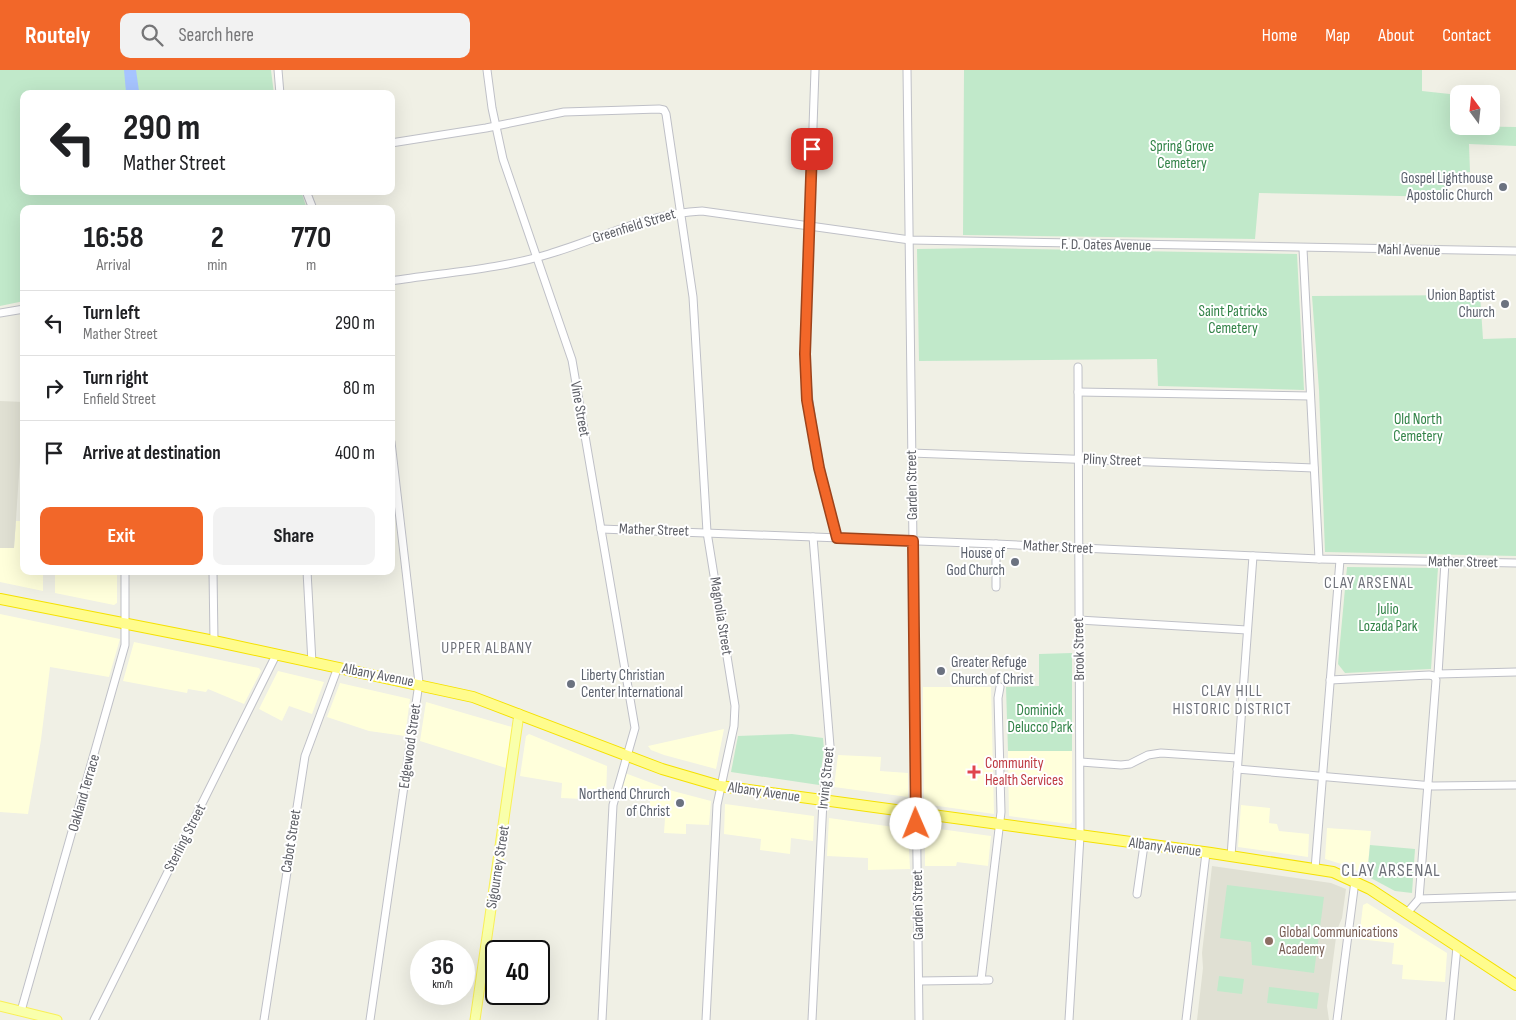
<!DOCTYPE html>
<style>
body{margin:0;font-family:"Sofia Sans Condensed",sans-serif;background:#f2f2f2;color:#202124;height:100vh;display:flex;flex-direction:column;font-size:19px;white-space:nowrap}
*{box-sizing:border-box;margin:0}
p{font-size:16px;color:#757577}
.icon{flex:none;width:28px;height:28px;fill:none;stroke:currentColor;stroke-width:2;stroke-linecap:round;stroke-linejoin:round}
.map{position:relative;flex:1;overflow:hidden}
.details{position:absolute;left:20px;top:135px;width:375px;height:370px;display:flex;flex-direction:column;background:#fff;border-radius:10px;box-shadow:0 5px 20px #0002}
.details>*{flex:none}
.banner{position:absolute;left:20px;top:20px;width:375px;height:105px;border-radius:10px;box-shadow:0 5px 20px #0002;background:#fff;color:#202124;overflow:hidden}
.needle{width:32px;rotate:345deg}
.controls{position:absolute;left:1450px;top:15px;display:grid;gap:10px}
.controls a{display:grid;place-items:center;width:50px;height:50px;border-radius:10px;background:#fff;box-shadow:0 5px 20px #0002;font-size:25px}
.speed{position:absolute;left:410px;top:870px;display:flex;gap:10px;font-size:25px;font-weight:700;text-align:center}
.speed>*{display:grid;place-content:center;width:65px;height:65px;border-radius:50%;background:#fff;box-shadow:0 5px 20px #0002;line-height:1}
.speed small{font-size:12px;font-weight:400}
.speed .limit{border:2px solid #111;border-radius:8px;background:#fff;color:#111}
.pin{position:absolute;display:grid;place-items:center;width:42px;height:42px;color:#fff;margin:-21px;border-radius:10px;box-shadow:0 2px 8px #0006}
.me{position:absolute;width:55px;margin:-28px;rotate:359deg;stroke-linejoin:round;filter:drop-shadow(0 0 4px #0008)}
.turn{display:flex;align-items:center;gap:18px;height:105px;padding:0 20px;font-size:22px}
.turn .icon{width:65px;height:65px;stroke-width:2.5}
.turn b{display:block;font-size:35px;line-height:42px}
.eta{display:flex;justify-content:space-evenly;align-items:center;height:85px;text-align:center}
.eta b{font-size:30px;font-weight:700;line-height:35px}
.cta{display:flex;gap:10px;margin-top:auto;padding:10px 20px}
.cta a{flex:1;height:58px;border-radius:10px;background:#f26729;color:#fff;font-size:20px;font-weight:700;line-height:58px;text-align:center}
.cta a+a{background:#f2f2f2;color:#202124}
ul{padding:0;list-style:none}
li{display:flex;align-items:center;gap:15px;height:65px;padding:0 20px;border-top:1px solid #e0e0e0}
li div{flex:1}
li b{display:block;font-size:19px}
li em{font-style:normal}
header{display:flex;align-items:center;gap:30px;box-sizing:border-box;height:70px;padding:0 25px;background:#f26729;color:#fff}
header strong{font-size:24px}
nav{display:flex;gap:28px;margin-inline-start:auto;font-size:18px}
.search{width:350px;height:45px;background:#f2f2f2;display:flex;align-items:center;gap:12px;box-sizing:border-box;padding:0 18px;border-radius:10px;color:#757577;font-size:19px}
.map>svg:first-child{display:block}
.commercial{fill:#ffffdb}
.education{fill:#e0e0d3}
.green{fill:#c1e9ca}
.water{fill:#a6c4ff}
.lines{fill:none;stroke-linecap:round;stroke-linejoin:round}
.minor-casing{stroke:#bfc0c7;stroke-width:9}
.major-casing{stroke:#f9f056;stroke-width:11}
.highway-casing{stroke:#f5e100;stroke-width:12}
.minor{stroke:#fff;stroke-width:7}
.major{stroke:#f9ffab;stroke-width:9}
.highway{stroke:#fffc8d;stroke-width:10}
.route-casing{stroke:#9d431b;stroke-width:12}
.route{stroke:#f26729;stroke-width:9}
.worship-dot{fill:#6b7280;stroke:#fff;stroke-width:2}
.health-dot{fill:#e0444e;stroke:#fff;stroke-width:2}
.education-dot{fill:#8d6e63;stroke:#fff;stroke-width:2}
.labels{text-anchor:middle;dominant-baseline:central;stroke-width:4;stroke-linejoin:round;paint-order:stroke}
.park-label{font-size:15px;fill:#308246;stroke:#fff}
.worship-label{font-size:15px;fill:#5b616d;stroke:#fff;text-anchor:end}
.street-label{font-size:15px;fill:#5d5f66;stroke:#fff}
.health-label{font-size:15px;fill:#be3a42;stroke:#fff;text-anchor:start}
.education-label{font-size:15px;fill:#785e54;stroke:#fff;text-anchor:start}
.neighbourhood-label{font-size:16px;letter-spacing:1px;fill:#6e7179;stroke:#fff}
.quarter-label{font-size:18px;letter-spacing:1px;fill:#6e7179;stroke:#fff}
</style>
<header>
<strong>Routely</strong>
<div class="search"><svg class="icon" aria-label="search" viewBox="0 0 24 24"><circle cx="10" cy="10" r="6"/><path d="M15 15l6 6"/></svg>Search here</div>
<nav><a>Home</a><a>Map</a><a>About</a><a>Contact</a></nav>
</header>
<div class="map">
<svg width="1516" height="950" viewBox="0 0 1516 950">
<rect width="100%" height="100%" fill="#f0f0e5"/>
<g class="commercial">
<path d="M16,451H24V501H43V521L0,512V478H14Z"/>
<path d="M55,501H117V533L114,535L55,523Z"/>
<path d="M0,544L120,569L109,607L50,597L41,670L28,744L0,742Z"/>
<path d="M134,572L259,598L261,601L244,634L208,619L206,622L188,619L187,623L123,611Z"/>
<path d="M278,601L324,612L312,644L289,636L282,651L259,639Z"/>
<path d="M340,613L410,629L405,666L369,661L327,647Z"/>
<path d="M923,617H991L994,744L924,734Z"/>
<path d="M426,632L512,657L506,698L420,671Z"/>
<path d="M724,659L716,699L664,685L651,680L648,676Z"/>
<path d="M529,664L607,696L606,730L561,728L562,713L520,706L526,666Z"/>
<path d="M1008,681H1072V752L1070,754L1009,746Z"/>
<path d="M838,685L881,687L880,701L908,703V727L834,717Z"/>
<path d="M625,703L673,721L711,731L709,755L686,754V764L664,763L665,748L650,747V730L621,728L622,705Z"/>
<path d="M725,734L814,746L813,771L791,768L790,784L760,780L761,769L724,764Z"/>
<path d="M1241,735L1270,738L1269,753L1277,754L1279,761L1309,764L1308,787L1238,777Z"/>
<path d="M829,748L908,759L910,799L868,800V788L827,786Z"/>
<path d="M932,758L991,766L988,796L957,792L956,796H925V765Z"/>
<path d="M1327,758L1371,761L1367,806L1348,796L1325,789Z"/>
<path d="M1367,833L1447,883L1445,912L1402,909L1403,895L1392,894L1394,873L1359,869L1363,835Z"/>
</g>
<g class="education">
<path d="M0,331L24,332L14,478H0Z"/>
<path d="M1212,796L1331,813L1346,819L1342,848L1337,860L1327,936L1329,950H1197L1203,898L1202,883Z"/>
</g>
<g class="green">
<path d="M0,0H271L274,24H24V121H301L307,139H24V231L0,236Z"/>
<path d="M964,0H1422V21L1459,25V56L1516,57V76L1469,74L1470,102L1448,104L1447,127L1259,123L1255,169L963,165Z"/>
<path d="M982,178L1297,184L1304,320L1158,316L1157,289L919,291L917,179Z"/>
<path d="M1480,225L1483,269L1516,268V486L1325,482L1319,320L1312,226Z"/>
<path d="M1347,497L1438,498L1431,599L1345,603L1338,594Z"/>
<path d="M1072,583V681H1008L1006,617L1039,616V584Z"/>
<path d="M792,664L823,668L824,679L819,715L731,702L738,666Z"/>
<path d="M1370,775L1415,779L1412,823L1395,821L1367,806Z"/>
<path d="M1227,815L1324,827L1314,903L1252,895L1251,872L1220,868Z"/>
<path d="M1219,906L1244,909L1242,924L1217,921Z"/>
<path d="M1269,917L1319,923L1317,939L1267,933Z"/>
</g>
<path class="water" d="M124,0H136L139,21L126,22Z"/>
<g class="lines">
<defs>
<g id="minor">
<path d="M278,0L280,24"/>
<path d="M487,0L492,38L503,89L572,290L635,658L613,735L602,950"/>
<path d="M815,0L805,284C808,347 821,407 837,468"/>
<path d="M907,0L919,950"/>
<path d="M391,73L486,58L564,42L659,39L664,40L666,44L693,227L707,462L735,636L734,656L717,735L706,950"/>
<path d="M306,121L313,139"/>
<path d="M1303,179L1319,489"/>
<path d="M391,211C441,203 501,199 549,184C600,169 648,143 702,141L910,170L1516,181"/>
<path d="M0,243L24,239"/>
<path d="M1078,322L1310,326"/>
<path d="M911,383L1314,398"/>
<path d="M601,459L996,474L1319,489L1516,493"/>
<path d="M996,474V517"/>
<path d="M1445,492L1438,604L1516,602"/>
<path d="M213,501L214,571"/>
<path d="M307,501L312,593"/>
<path d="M1079,550L1247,560"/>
<path d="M1330,610L1429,605L1434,606L1436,610L1419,829"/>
<path d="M1081,692L1121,695L1130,694L1148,685L1161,683L1237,688"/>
<path d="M1237,699L1433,716L1516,715"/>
<path d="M1231,786L1253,486"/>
<path d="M1315,799L1340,490"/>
<path d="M1137,824L1144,775"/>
<path d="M1407,843L1419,829L1516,826"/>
<path d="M981,910L1001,742L998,628L1000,617"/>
<path d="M919,911L989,910"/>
<path d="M21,941L125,575V501"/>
<path d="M94,950L276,585"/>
<path d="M264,950L305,686L338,597"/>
<path d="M370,950L419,613L391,372"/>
<path d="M812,950L823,731L830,676L813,467"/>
<path d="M1069,950L1080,766L1078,297"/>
<path d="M1186,950L1206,783"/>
<path d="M1337,950L1355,811"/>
<path d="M1450,950L1457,877"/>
</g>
<g id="major">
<path d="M0,936L57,950"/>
<path d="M475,950L519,644"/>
</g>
<path id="highway" d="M0,529L214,571L473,627L662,699L720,716L1211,783L1333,802L1370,819L1516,915"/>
</defs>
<use href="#minor" class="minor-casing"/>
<use href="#major" class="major-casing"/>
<use href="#highway" class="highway-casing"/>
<use href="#minor" class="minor"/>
<use href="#major" class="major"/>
<use href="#highway" class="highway"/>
</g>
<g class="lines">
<defs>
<path id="route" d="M812,79L805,284L807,330L819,398L837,468L913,471L916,754"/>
</defs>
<use href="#route" class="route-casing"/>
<use href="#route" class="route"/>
</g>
<g class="worship-dot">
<circle cx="1503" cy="117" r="5"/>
<circle cx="1505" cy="234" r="5"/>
<circle cx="1015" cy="492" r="5"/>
<circle cx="941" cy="601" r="5"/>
<circle cx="571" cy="614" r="5"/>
<circle cx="680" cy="733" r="5"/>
</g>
<path class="health-dot" d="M971.5 694.5h5v5h5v5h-5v5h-5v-5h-5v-5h5z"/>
<circle class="education-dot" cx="1269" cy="871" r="5"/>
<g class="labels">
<g class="park-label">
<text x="1182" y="76">Spring Grove<tspan x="1182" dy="17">Cemetery</tspan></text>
<text x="1233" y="241">Saint Patricks<tspan x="1233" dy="17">Cemetery</tspan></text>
<text x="1418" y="349">Old North<tspan x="1418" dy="17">Cemetery</tspan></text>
<text x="1388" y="539">Julio<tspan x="1388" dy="17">Lozada Park</tspan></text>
<text x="1040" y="640">Dominick<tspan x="1040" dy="17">Delucco Park</tspan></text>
</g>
<g class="worship-label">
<text x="1493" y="108">Gospel Lighthouse<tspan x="1493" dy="17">Apostolic Church</tspan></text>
<text x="1495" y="225">Union Baptist<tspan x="1495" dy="17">Church</tspan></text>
<text x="1005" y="483">House of<tspan x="1005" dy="17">God Church</tspan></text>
<text x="951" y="592" text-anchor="start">Greater Refuge<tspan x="951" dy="17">Church of Christ</tspan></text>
<text x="581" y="605" text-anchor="start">Liberty Christian<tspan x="581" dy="17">Center International</tspan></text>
<text x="670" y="724">Northend Chrurch<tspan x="670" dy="17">of Christ</tspan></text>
</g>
<g class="street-label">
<text transform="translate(634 156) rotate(-17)">Greenfield Street</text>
<text transform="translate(1106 175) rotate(1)">F. D. Oates Avenue</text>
<text transform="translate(1409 180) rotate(1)">Mahl Avenue</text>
<text transform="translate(580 339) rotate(80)">Vine Street</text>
<text transform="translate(1112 390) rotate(2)">Pliny Street</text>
<text transform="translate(912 415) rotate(-91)">Garden Street</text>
<text transform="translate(654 460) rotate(2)">Mather Street</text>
<text transform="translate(1058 477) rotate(3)">Mather Street</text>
<text transform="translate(1463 492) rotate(1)">Mather Street</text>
<text transform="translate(721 546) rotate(81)">Magnolia Street</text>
<text transform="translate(1079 579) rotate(-91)">Brook Street</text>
<text transform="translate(378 605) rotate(11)">Albany Avenue</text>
<text transform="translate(410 676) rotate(-82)">Edgewood Street</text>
<text transform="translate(826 708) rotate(-84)">Irving Street</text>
<text transform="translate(764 722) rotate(8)">Albany Avenue</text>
<text transform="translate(84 723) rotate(-74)">Oakland Terrace</text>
<text transform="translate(185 768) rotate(-63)">Sterling Street</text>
<text transform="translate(291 771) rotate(-81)">Cabot Street</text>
<text transform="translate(1165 777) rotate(7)">Albany Avenue</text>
<text transform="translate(498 797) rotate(-81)">Sigourney Street</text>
<text transform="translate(918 835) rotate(-91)">Garden Street</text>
</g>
<g class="health-label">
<text x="985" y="693">Community<tspan x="985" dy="17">Health Services</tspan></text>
</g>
<g class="education-label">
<text x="1279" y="862">Global Communications<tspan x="1279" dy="17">Academy</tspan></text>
</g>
<g class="neighbourhood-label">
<text x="1369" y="513">CLAY ARSENAL</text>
<text x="487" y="578">UPPER ALBANY</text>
<text x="1232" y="621">CLAY HILL<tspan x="1232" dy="18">HISTORIC DISTRICT</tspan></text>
</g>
<g class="quarter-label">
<text x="1391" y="800">CLAY ARSENAL</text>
</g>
</g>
</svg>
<div class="controls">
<a><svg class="needle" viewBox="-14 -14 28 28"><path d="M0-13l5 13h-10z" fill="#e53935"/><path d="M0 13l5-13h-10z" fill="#757577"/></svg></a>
</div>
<div class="speed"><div>36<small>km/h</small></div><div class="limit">40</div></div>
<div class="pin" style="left:812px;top:79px;background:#d93025"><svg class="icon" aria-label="arrive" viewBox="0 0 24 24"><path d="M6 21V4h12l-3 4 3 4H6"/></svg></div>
<svg class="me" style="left:916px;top:754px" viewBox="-20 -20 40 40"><circle r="19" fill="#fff"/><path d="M0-13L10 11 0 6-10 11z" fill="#f26729"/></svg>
<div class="banner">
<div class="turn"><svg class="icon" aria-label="left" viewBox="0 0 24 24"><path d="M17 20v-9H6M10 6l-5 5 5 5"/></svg><div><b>290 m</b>Mather Street</div></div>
</div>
<section class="details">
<div class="eta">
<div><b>16:58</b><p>Arrival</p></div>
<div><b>2</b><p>min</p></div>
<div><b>770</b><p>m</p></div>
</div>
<ul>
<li><svg class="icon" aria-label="left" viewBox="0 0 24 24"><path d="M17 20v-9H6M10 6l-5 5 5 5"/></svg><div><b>Turn left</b><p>Mather Street</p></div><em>290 m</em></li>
<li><svg class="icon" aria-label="right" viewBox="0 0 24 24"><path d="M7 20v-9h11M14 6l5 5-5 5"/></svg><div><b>Turn right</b><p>Enfield Street</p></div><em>80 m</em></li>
<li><svg class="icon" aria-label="arrive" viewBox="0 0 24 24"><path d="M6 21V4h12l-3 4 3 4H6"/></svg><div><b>Arrive at destination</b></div><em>400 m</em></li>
</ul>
<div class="cta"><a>Exit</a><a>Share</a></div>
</section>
</div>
